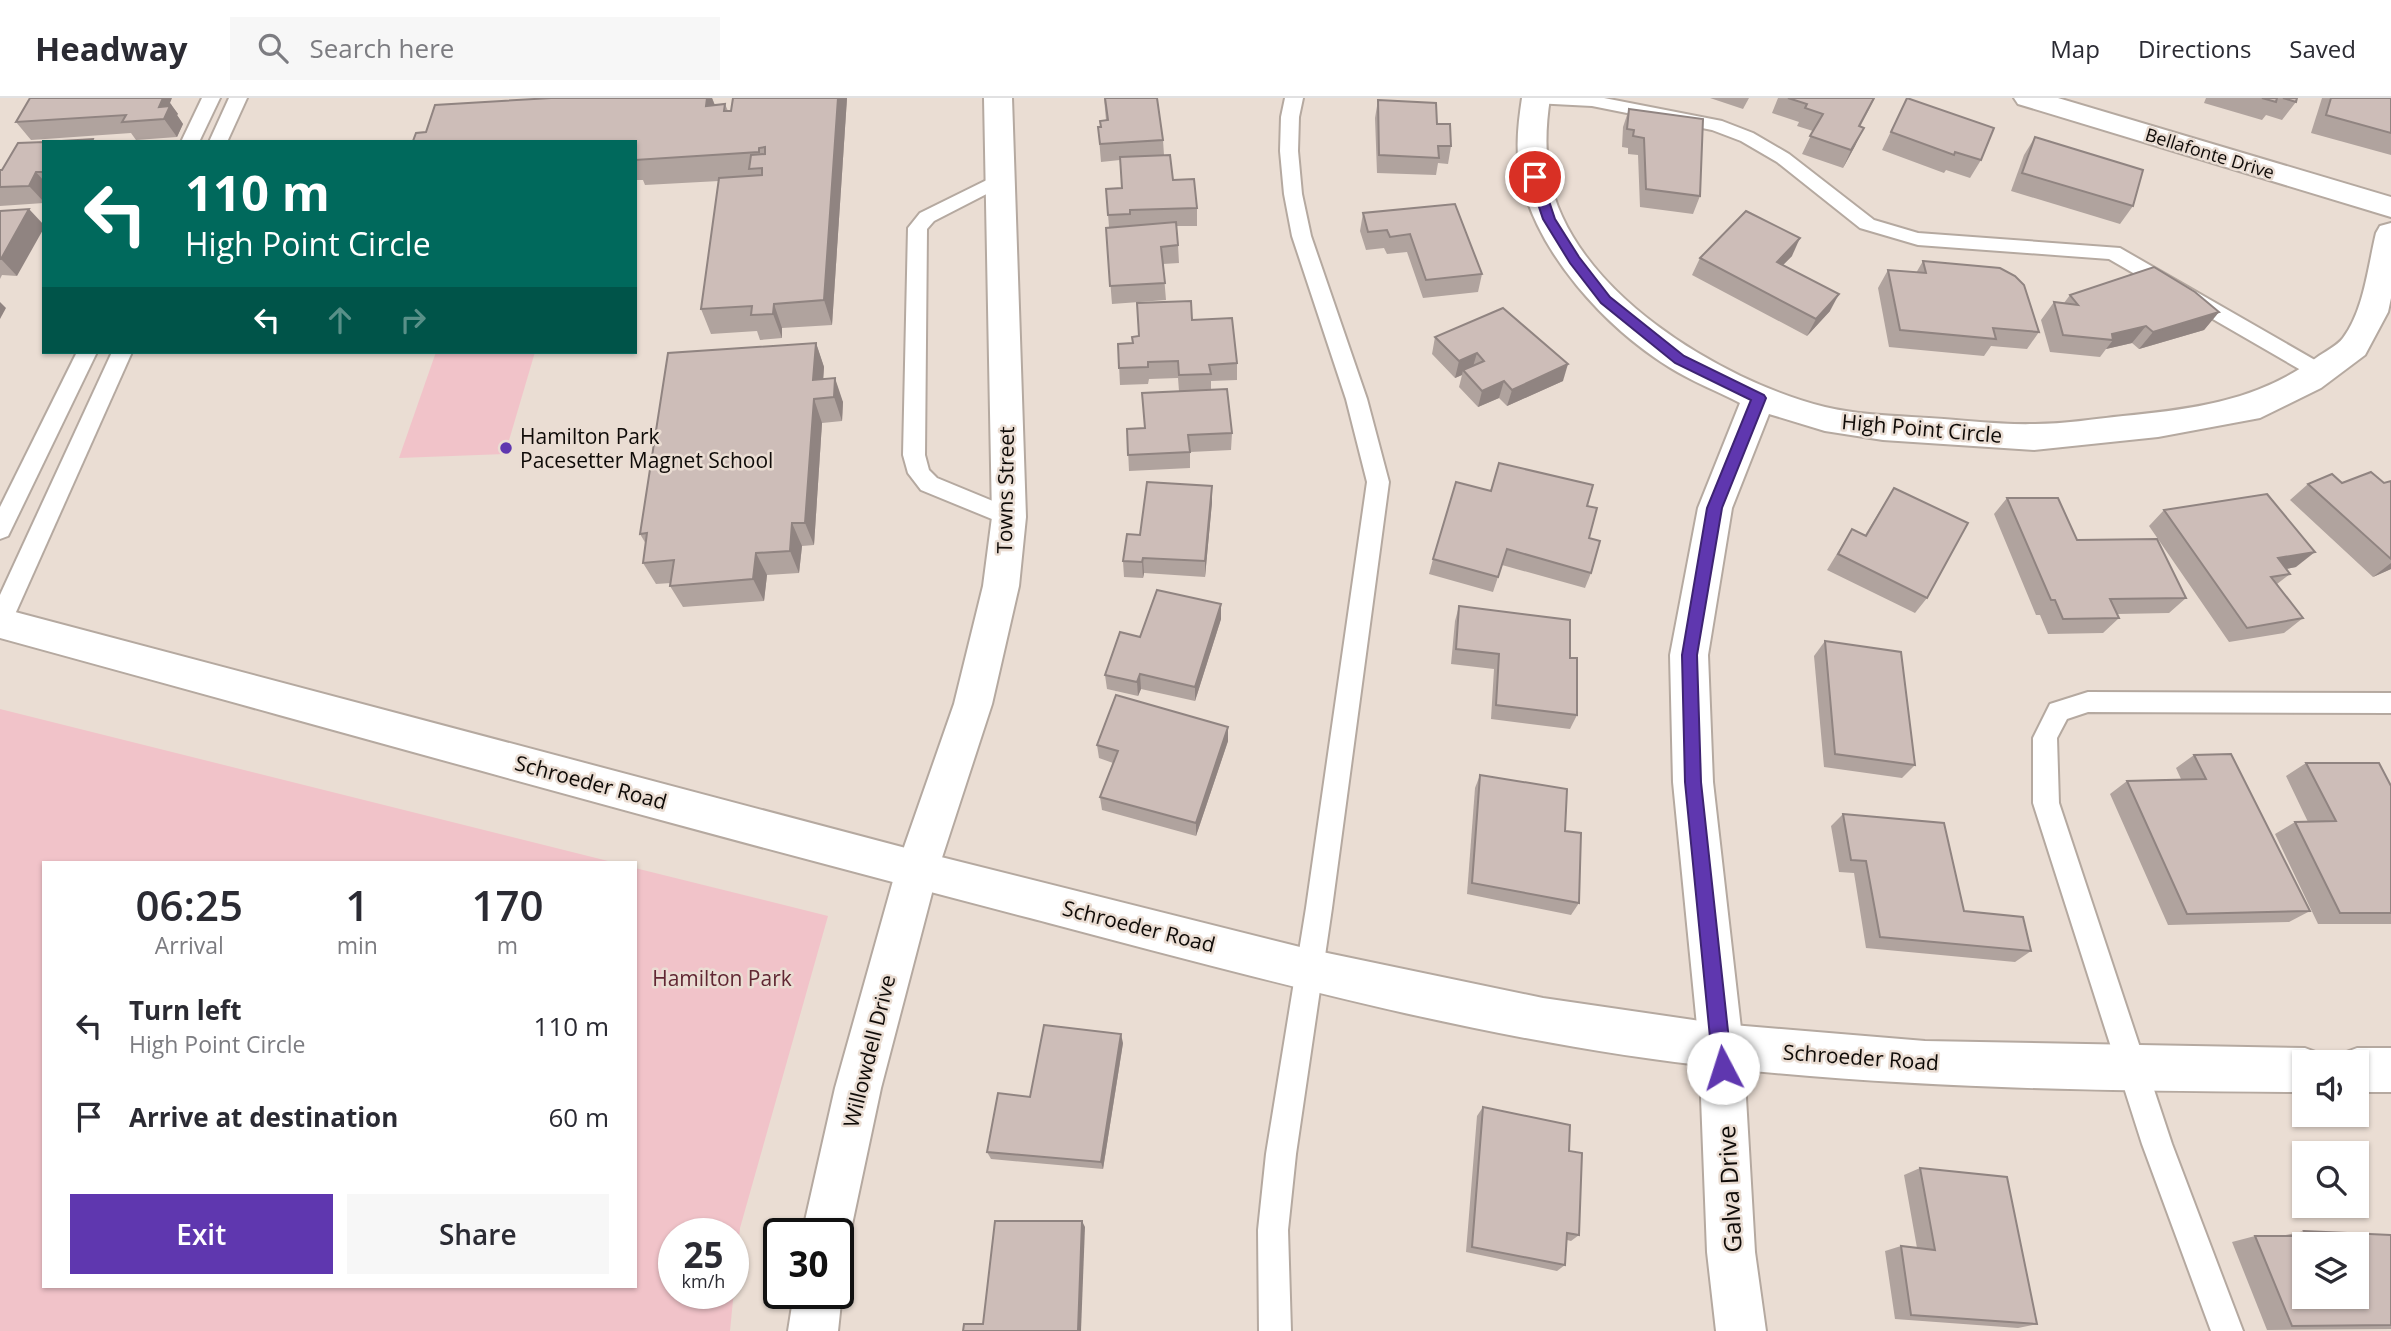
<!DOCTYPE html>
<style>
body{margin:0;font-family:"Open Sans",sans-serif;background:#f7f7f7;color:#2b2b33;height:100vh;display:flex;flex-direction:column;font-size:26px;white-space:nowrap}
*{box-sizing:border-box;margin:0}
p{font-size:23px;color:#7c7c81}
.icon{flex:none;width:38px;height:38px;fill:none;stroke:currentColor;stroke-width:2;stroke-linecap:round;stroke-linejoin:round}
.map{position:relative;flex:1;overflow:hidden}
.sheet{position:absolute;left:42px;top:763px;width:595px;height:427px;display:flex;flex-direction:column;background:#fff;border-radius:0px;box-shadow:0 2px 5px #0004}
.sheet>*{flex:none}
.hud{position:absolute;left:42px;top:42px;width:595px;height:214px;border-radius:0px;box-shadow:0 2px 5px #0004;background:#00695c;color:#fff;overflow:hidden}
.fabs{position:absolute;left:2292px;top:952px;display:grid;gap:14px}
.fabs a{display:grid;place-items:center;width:77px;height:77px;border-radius:0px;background:#fff;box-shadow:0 2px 5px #0004;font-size:35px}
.speed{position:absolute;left:658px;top:1120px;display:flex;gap:14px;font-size:35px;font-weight:700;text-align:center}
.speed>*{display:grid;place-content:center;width:91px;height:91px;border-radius:50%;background:#fff;box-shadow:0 2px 5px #0004;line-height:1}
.speed small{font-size:18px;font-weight:400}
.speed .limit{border:4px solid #111;border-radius:10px;background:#fff;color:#111}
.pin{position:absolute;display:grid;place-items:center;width:60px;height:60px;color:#fff;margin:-30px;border:4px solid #fff;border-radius:50%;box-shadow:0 2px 7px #0007}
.me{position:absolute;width:77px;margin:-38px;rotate:355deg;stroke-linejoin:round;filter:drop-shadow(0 0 5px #0008)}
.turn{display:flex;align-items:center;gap:24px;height:147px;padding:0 28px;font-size:32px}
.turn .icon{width:91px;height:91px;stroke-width:2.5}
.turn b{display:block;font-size:49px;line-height:60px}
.lanes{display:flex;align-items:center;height:66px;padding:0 28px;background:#0003;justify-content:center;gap:35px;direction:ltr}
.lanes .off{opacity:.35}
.eta{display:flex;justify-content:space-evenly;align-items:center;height:119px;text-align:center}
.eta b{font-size:42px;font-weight:600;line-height:49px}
.primary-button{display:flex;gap:14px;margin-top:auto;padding:14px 28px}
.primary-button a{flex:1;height:80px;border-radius:0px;background:#5f37af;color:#fff;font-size:28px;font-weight:600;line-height:80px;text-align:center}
.primary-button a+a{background:#f7f7f7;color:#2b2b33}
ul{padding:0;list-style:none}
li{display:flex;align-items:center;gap:21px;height:91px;padding:0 28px}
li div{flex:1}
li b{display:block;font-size:26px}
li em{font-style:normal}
header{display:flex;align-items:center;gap:42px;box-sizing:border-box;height:98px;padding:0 35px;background:#fff;border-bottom:2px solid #e1e1e2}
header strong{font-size:33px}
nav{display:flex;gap:38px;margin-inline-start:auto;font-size:24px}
.search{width:490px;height:63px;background:#f7f7f7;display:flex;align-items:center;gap:18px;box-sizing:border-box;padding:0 24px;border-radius:0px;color:#7c7c81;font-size:26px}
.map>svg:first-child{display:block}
.green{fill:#f1c3c9;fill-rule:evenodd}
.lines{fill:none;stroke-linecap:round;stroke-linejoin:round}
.service-casing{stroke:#b5a9a0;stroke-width:4}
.minor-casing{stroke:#b5a9a0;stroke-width:4}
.tertiary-casing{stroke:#b5a9a0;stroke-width:4}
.service{fill:#fff;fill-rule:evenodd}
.minor{fill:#fff;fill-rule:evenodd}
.tertiary{fill:#fff;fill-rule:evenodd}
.wall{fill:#b0a39e}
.shaded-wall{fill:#908481}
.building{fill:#cdbdb8;stroke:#908481;stroke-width:2;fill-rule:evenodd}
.route{fill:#5f37af;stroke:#3e2472;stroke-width:2}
.poi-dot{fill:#5f37af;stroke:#eaddd3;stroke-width:2.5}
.labels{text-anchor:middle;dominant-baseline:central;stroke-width:5;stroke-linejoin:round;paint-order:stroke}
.far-street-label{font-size:18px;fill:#0f0b08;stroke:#eaddd3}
.street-label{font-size:21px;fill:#0f0b08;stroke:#eaddd3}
.poi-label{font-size:21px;fill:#0f0b08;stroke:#eaddd3;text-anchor:start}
.park-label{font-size:21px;fill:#612733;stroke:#eaddd3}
.near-street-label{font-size:24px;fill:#0f0b08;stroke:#eaddd3}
</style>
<header>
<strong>Headway</strong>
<div class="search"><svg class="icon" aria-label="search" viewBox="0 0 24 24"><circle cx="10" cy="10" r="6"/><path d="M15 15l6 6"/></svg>Search here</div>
<nav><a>Map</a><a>Directions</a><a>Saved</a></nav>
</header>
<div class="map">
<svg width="2391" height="1233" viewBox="0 0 2391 1233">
<rect width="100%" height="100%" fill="#eaddd3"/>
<g class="green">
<path d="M436,254H535L505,356L399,360Z"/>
<path d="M0,611L616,765H44V1188H635V770L828,818L740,1130L730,1233H0ZM674,1136H733V1195H674Z"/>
</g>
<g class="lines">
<defs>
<g id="service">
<path d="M202,0H220L199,44H181Z"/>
<path d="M229,0H247L227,44H209Z"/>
<path d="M1285,0H1303L1299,19L1298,53L1302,96L1311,138L1367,301L1389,384L1332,810L1296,1056L1288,1132L1291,1233H1259L1258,1132L1266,1056L1306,810L1367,384L1346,301L1292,138L1284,96L1280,53L1281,19Z"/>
<path d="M1525,0H1604L1722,23L1753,35L1789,56L1874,122L1918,135L2120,150L2327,269L2330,274L2327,279L2320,281L2313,279L2109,161L1918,147L1860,130L1777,64L1741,43L1712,32L1592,8L1534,5Z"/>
<path d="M999,76L1006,78L1008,82L1006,86L934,123L927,131L925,357L929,372L937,380L1017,413L1020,419L1017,425L1009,428L921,392L908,375L903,357L908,130L920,115Z"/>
<path d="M77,254H97L11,432L8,438L0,441V409Z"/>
<path d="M112,254H132L12,523L8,530L0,533V497Z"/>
<path d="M2088,594L2391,595V615L2088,614L2067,621L2057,640L2059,705L2172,1046L2243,1233H2211L2142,1046L2033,705V640L2050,606Z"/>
</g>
<g id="minor">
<path d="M984,0H1012L1026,419L1019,488L992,606L938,772L881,990L850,1136L843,1153L838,1155V1136H802L835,990L896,772L954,606L983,488L992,419Z"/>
<path d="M1522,0H1550C1546,26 1545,51 1549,77C1569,192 1721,283 1825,309C1859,317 1895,318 1929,320C1964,322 2000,327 2035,326C2064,326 2094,321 2123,318C2194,311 2257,303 2316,260C2324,254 2337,248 2343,240C2364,212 2368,168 2376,135L2380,128L2391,125V200L2388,214L2365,257L2321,290L2260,320L2158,339L2034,352L1883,342L1825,333L1769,316L1732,410L1708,557L1713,684L1743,948L1755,1154L1766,1233H1716L1707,1154L1699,948L1673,684L1670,557L1698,410L1740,305C1717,293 1691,283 1669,269C1605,229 1537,155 1521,80C1515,53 1518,26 1522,0Z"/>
<path d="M2014,0H2058L2391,99V119L2018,6Z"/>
<path d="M838,1185L842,1195L838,1233H788L794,1195H838Z"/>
</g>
<g id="tertiary">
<path d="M0,510L917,753L1308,851L1543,900L1721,926L1925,943L2305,950L2321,956L2324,964H2305V994C2111,993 1917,991 1725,970C1489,945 1258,880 1030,820C685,731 343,634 0,540Z"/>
<path d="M2357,950H2391V994H2357V964H2338L2341,956Z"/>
</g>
</defs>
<use href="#service" class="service-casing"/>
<use href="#minor" class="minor-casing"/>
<use href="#tertiary" class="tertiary-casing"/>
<use href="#service" class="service"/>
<use href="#minor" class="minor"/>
<use href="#tertiary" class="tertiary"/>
</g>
<g class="wall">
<path d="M712,0L715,7L725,6L728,13L847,0L832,227L782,230V240L760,242L757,233L711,236L701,211L719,83L645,87L643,82H635V44L413,43Z"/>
<path d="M1104,0L1163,42L1164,57L1173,82L1197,110V128H1176L1178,147L1179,165L1163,166L1166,202L1112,206L1106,130L1109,129L1106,91L1122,90L1120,62L1101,64L1098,29H1101L1106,22Z"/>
<path d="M1710,0H1749L1743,11Z"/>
<path d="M1778,0H1875L1860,29L1855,48L1843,70L1802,56L1813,33L1797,28L1799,24L1772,15Z"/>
<path d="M1907,0L1981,62L1970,80L1946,72L1944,75L1882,52Z"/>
<path d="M2206,0H2297L2296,4L2282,22L2266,17L2262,22L2204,5Z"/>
<path d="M2322,0H2391V57L2311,35Z"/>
<path d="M1378,2L1437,26L1451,48L1448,66L1438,65L1436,77L1377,75L1375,20Z"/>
<path d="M170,5L178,16L177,17L183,26L177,39L136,42L131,35L31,42L16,24Z"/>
<path d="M1629,11L1700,98L1693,116L1640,109L1638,57L1628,56V50L1622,49L1623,29Z"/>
<path d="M2035,39L2133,108L2120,126L2011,93L2024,57Z"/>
<path d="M44,44V105L0,108V72Z"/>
<path d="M1455,106L1482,176L1478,194L1423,200L1407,154L1387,156L1384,150L1366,152L1360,133L1363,115Z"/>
<path d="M0,113L17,178L2,177L0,181Z"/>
<path d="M1792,158L1783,167L1830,213L1807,238L1692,177L1700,160Z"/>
<path d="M1923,163L2039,234L2027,251L1991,248L1984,258L1889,249L1878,190L1888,172L1916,175Z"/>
<path d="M2070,197L2219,214L2204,232L2139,251L2132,245L2106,251L2100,259L2050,254L2041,222L2054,204L2064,205Z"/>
<path d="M1192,222L1237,265V282L1211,283V292L1232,335L1231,352L1190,354V370L1129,373L1127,331L1144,330L1179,293L1178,280L1149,281L1148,286L1120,287L1118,246H1132L1139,238Z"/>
<path d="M1435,239L1563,283L1507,308L1499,300L1478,309L1459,289L1462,277L1455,280L1432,256Z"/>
<path d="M816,245L824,269L823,281L843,304L842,323L822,325L814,447L802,448L799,475L767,477L764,503L683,509L670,488L671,485L656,486L643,465L646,446L640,436Z"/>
<path d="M2391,383V471L2373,479L2290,402L2308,386L2384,385Z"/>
<path d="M1894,390L1927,500L1915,515L1827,472L1852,431L1865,437Z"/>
<path d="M1491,393L1587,408L1591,475L1585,490L1502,467L1493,494L1429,476L1433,461Z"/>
<path d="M2007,400L2077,442L2186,500L2169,515L2117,516L2119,520L2103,535L2048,536L2040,517H2036L1994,416Z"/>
<path d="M1212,404L1205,479L1144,475L1143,480L1124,479L1123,463L1140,437Z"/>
<path d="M2164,412L2296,469L2286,471L2290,476L2277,486L2303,520L2284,535L2229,544L2149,428Z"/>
<path d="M1459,508L1570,560L1577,617L1570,631L1491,621L1494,571L1451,566L1455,523Z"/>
<path d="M1221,521L1195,603L1141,591L1138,598L1107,591L1105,577L1140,539Z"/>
<path d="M1825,543L1915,667L1902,680L1824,669L1814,558Z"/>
<path d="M1228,629V643L1196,738L1102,712L1100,699L1113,665L1099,660L1097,647Z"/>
<path d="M2194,657L2310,813L2289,824L2168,827L2110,696L2127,683L2181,681L2176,670Z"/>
<path d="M2306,665L2391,688V826H2318L2275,736L2295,724H2308L2286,678Z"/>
<path d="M1480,677L1565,733L1579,805L1571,817L1467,796L1475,690Z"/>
<path d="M1843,716L1964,813L2031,853L2015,864L1866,850L1854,775L1839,774L1831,728Z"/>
<path d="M1123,945L1103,1071L991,1061L987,1054L1030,999Z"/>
<path d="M1483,1009L1569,1053L1579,1137L1571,1143L1567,1142L1565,1167L1557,1173L1466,1154L1477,1018Z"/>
<path d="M1920,1070L2037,1226L2018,1230L1895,1221L1885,1153L1901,1148L1917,1150L1904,1077Z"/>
<path d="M2304,1133L2391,1137V1231L2267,1232L2232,1144L2255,1138H2281Z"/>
</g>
<g class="shaded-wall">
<path d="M152,0H172L170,5L178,16L177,17L183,26L177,39L164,21Z"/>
<path d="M707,0H712L718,16L706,8Z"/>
<path d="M838,0H847L832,227L824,202Z"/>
<path d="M1864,30L1855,48L1843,70L1851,52Z"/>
<path d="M36,74L44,83V104L29,88Z"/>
<path d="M29,111L44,127V130L17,178L1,161Z"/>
<path d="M1800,140L1792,158L1769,181L1777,164Z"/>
<path d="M1839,196L1830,213L1807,238L1816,221Z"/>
<path d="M0,204L6,210L0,221Z"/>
<path d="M774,206L782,230V240L773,216Z"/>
<path d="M2219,214L2204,232L2139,251L2153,234Z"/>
<path d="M2146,228L2132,245L2106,251L2113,242L2112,236Z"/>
<path d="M816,245L824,269L822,300L813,282Z"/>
<path d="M1477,255L1472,272H1463L1462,277L1455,280L1459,263Z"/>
<path d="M1568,266L1563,283L1507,308L1512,292Z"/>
<path d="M835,280L843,304L842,323L834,299Z"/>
<path d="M1504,283L1499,300L1478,309L1482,293Z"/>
<path d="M814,301L822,325L814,447L805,425Z"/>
<path d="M1212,388V404L1205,479V463Z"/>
<path d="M792,425L802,448L799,475L790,453Z"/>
<path d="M2315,454L2296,469L2260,476L2278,460Z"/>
<path d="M756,455L767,477L764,503L753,481Z"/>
<path d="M1143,460L1144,475L1143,480L1142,464Z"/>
<path d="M2391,465V471L2373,479Z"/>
<path d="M1221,506V521L1195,603V589Z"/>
<path d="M1140,576L1141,591L1138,598L1137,584Z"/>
<path d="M1228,629V643L1196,738V725Z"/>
<path d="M1121,936L1123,945L1103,1071L1101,1064Z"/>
<path d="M1082,1123L1085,1129L1081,1233H1078Z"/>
</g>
<g class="building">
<path d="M30,0H163L159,9L170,8L164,21L122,24L126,17L16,24Z"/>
<path d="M551,0H707L706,8L725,6L724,13H731L733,0H838L824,202L774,206L773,216L751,217L752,208L701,211L719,80L762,77V70L749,71L751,57L765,56V49L759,50V54L635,62V44L413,43L416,35L426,34L435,7Z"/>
<path d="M1105,0H1157L1163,42L1100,46L1098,29H1101L1100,23L1108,22Z"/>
<path d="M1788,0H1874L1859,28L1864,30L1851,52L1810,38L1823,16L1805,10L1807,6Z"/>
<path d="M1907,0L1994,30L1981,62L1955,54L1954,57L1891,34Z"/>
<path d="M2262,0H2277L2276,4Z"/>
<path d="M2283,0H2297L2296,4Z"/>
<path d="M2331,0H2391V35L2326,17Z"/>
<path d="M1378,2L1436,5L1437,26H1450L1451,48H1438L1439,60L1379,57Z"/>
<path d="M1629,11L1703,21L1700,98L1646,91L1644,40L1633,38L1634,32L1627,31Z"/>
<path d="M2035,39L2143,72L2133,108L2022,75Z"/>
<path d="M93,41L92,44H45Z"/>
<path d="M44,44V74H36L29,88L0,89V72H2L18,45Z"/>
<path d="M1170,57L1173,82L1194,81L1197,110L1130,112V116L1108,117L1106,91L1122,90L1120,59Z"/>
<path d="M1455,106L1482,176L1426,182L1410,136L1390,139L1387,132L1368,134L1363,115Z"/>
<path d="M29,111L1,161H0V113Z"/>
<path d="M1746,113L1800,140L1777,164L1839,196L1816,221L1700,160Z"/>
<path d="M1176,124L1178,147L1161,149L1165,185L1110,188L1106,130Z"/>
<path d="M1923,163L2000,170L2015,178L2024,187L2039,234L1993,230L1996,241L1900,232L1888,172L1926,175Z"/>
<path d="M2154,169L2195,194L2219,214L2153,234L2146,228L2112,236L2113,242L2063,237L2054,204L2078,207L2070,197Z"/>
<path d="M1191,203L1192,222L1232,220L1237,265L1209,267L1211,276L1179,277L1178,263L1148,264V269L1119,270L1118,246L1133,245L1132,239L1139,238L1137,205Z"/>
<path d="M1503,210L1568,266L1512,292L1504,283L1482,293L1463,272L1484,263L1477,255L1459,263L1435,239Z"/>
<path d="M816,245L813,282L835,280L834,299L814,301L805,425H792L790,453L756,455L753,481L670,488L674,462L643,465L647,435L640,436L668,255Z"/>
<path d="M1227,291L1232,335L1188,337L1190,354L1128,357L1127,331L1145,330L1142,295Z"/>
<path d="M1499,365L1593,387L1587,408L1597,410L1589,440L1600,443L1591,475L1507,451L1498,479L1433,461L1456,384L1491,393Z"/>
<path d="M2371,374L2384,385L2391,383V461L2308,386L2332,376L2342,385Z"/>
<path d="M1147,384L1212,388L1205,463L1143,460L1142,464L1123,463L1127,436L1140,437Z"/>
<path d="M1894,390L1968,425L1927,500L1838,456L1852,431L1866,438Z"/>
<path d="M2267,396L2315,454L2278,460L2290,476L2271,479L2303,520L2247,530L2164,412Z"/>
<path d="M2007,400H2058L2077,442L2157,441L2186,500L2110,501L2119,520L2063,521L2055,502H2051Z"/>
<path d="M1157,492L1221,506L1195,589L1140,576L1137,584L1105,577L1120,534L1140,539Z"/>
<path d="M1459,508L1570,522V560H1577V617L1496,607L1499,556L1456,551Z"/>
<path d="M1825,543L1901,554L1915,667L1835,656Z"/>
<path d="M1116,597L1228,629L1196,725L1100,699L1118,653L1097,647Z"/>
<path d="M2231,656L2310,813L2187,816L2127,683L2206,681L2194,657Z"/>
<path d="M2306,665H2379L2391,688V815H2340L2295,724L2336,723Z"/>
<path d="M1480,677L1567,691L1565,733L1581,735L1579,805L1472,785Z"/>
<path d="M1843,716L1944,725L1964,813L2023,819L2031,853L1880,839L1866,763L1851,762Z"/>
<path d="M1044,927L1121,936L1101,1064L987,1054L998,995L1030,999Z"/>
<path d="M1483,1009L1570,1027L1569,1053L1582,1055L1579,1137L1567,1135L1565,1167L1472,1149Z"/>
<path d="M1920,1070L2007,1079L2037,1226L1911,1217L1901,1148L1935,1152Z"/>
<path d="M995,1123H1082L1078,1233H963L964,1226H983Z"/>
<path d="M2304,1133L2391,1137V1227L2292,1228L2255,1138H2307ZM2305,1146H2357V1199H2305Z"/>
</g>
<path class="route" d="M1535,75L1541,79L1555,121L1579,159L1610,199L1684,258L1764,297L1766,300L1722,410L1697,557L1701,684L1732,970L1729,977L1723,979L1716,977L1713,970L1685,684L1682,557L1707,410L1751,302L1675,265L1601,205L1570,165L1543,121L1529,79Z"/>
<circle class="poi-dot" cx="506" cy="350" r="7"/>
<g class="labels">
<g class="far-street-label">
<text transform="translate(2210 55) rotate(17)">Bellafonte Drive</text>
</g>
<g class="street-label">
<text transform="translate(1922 330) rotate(5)">High Point Circle</text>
<text transform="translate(1005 392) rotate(-89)">Towns Street</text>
<text transform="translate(591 684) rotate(15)">Schroeder Road</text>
<text transform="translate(1139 828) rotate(14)">Schroeder Road</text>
<text transform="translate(869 953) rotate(-76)">Willowdell Drive</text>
<text transform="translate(1861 959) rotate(4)">Schroeder Road</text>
</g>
<g class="poi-label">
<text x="520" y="338">Hamilton Park<tspan x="520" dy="24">Pacesetter Magnet School</tspan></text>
</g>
<g class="park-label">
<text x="722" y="880">Hamilton Park</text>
</g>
<g class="near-street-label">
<text transform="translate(1729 1091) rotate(-93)">Galva Drive</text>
</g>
</g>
</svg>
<div class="fabs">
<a><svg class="icon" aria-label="sound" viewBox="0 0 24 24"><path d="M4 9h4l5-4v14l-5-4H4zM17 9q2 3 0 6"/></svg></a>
<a><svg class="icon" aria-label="search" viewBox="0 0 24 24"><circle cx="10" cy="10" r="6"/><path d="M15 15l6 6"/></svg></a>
<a><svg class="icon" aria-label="layers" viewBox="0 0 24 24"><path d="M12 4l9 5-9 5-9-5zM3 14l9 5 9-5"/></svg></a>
</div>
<div class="speed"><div>25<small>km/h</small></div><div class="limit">30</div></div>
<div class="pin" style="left:1535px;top:79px;background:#d93025"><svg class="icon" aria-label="arrive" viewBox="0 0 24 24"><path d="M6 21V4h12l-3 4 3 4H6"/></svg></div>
<svg class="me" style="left:1723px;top:970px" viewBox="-20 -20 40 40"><circle r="19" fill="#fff"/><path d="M0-13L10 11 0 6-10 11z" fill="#5f37af"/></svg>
<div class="hud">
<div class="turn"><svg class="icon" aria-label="left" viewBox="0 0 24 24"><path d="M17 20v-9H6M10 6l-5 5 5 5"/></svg><div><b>110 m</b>High Point Circle</div></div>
<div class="lanes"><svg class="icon" aria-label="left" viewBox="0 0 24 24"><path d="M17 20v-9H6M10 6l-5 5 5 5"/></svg><svg class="icon off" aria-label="ahead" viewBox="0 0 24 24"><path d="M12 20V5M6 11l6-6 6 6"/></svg><svg class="icon off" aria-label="right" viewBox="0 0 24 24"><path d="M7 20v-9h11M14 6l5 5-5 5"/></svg></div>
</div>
<section class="sheet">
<div class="eta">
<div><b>06:25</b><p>Arrival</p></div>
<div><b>1</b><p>min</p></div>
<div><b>170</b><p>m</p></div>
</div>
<ul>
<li><svg class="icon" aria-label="left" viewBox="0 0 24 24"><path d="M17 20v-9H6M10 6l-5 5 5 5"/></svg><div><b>Turn left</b><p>High Point Circle</p></div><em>110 m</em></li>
<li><svg class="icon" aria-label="arrive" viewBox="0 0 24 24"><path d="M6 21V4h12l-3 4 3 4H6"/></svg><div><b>Arrive at destination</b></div><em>60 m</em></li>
</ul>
<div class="primary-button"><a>Exit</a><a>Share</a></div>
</section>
</div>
